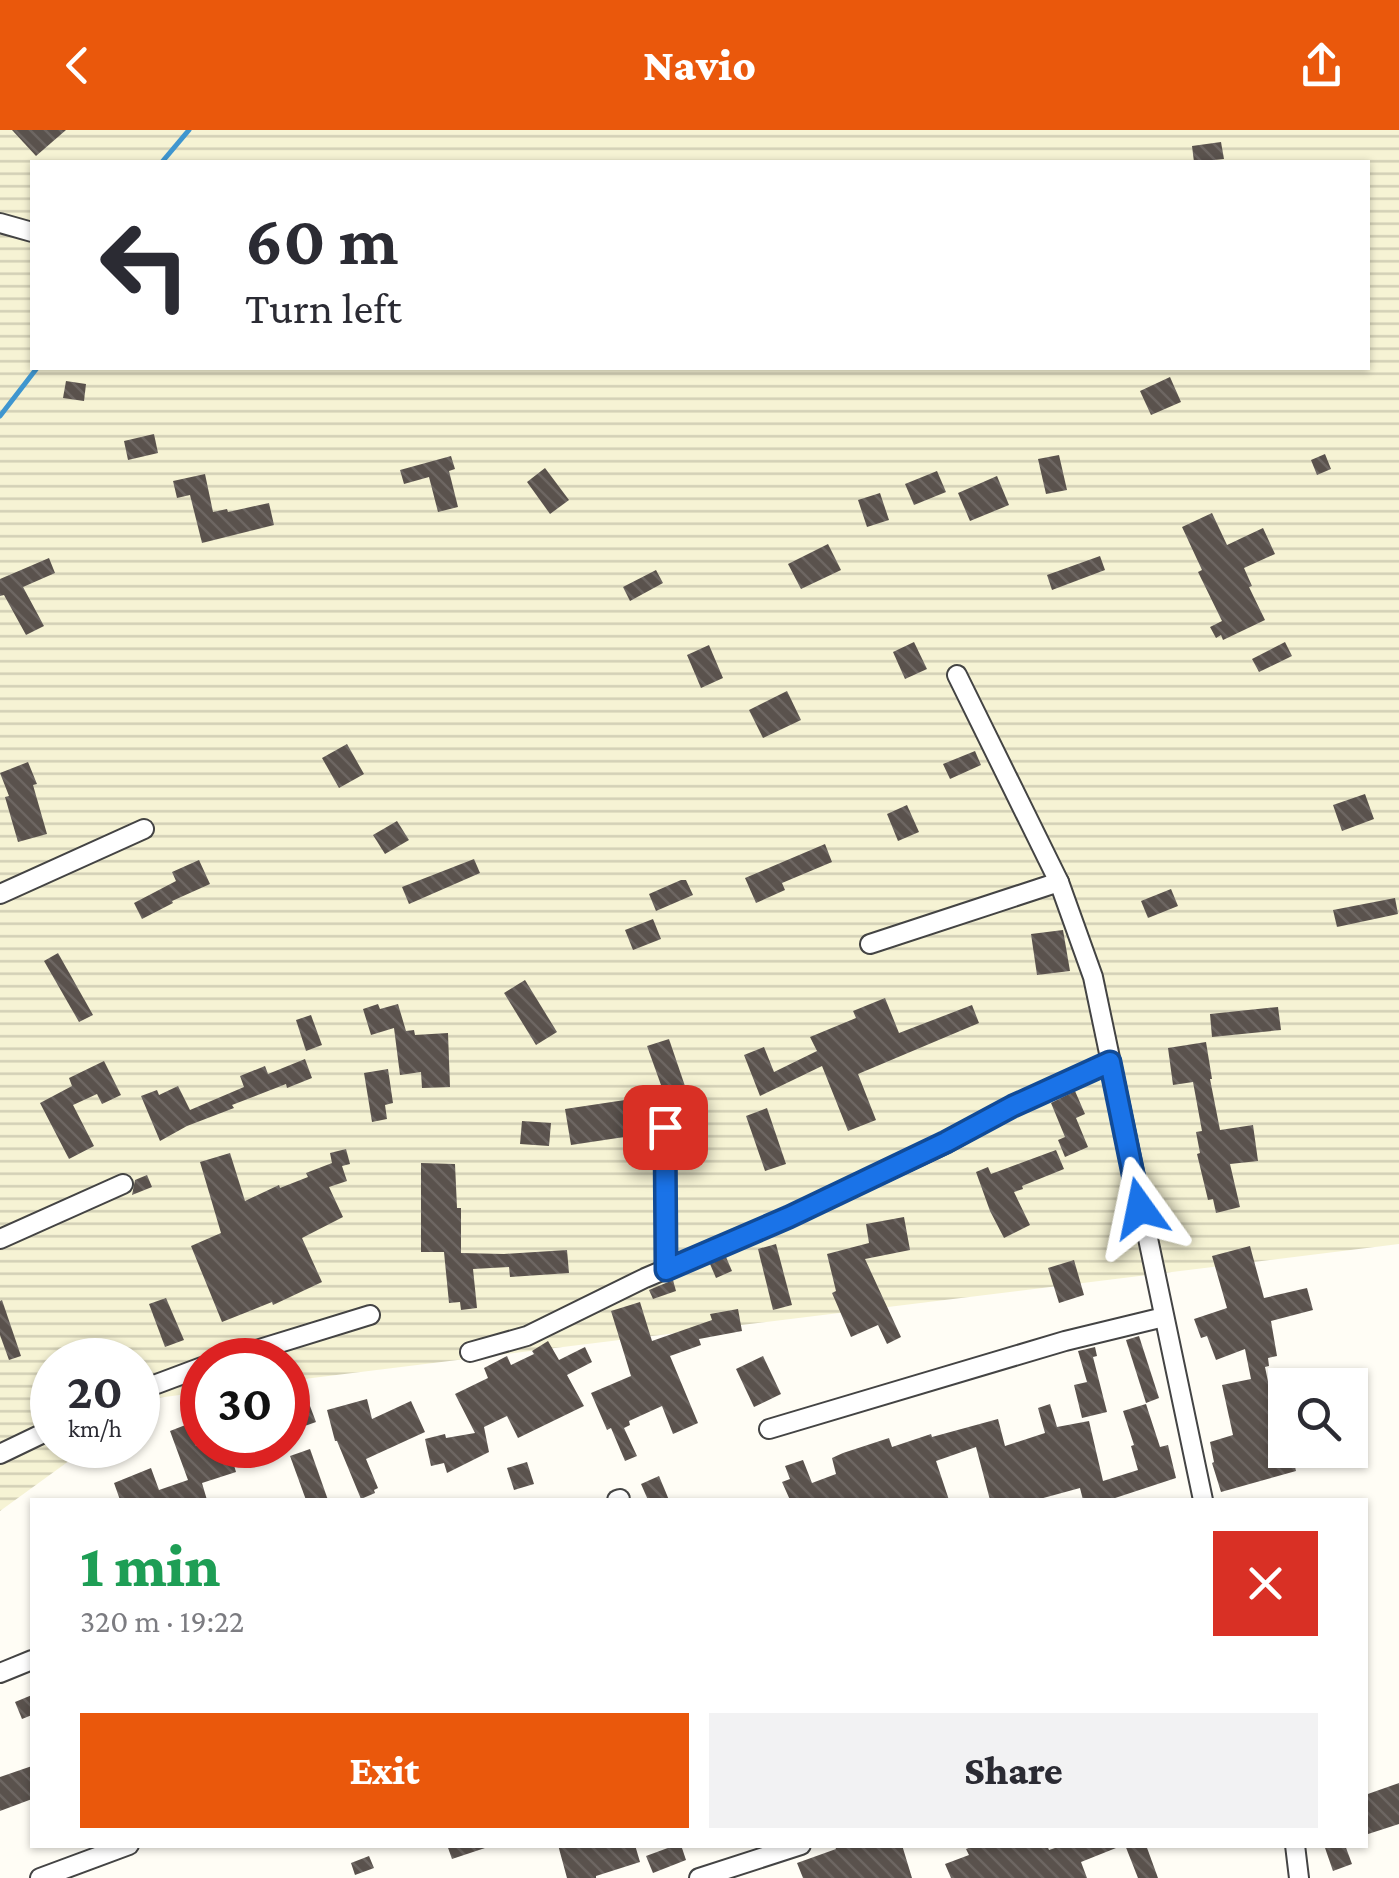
<!DOCTYPE html>
<meta charset="utf-8">
<style>
body{margin:0;font-family:"Crimson Pro",serif;background:#f2f2f3;color:#2b2b33;height:100vh;display:flex;flex-direction:column;font-size:38px;white-space:nowrap}
*{box-sizing:border-box;margin:0}
p{font-size:32px;color:#7c7c81}
.icon{flex:none;width:55px;height:55px;fill:none;stroke:currentColor;stroke-width:2;stroke-linecap:round;stroke-linejoin:round}
.map{position:relative;flex:1;overflow:hidden}
.side{position:absolute;left:30px;top:1368px;width:1338px;height:350px;display:flex;flex-direction:column;background:#fff;border-radius:0px;box-shadow:0 2px 8px #0004}
.side>*{flex:none}
.hud{position:absolute;left:30px;top:30px;width:1340px;height:210px;border-radius:0px;box-shadow:0 2px 8px #0004;background:#fff;color:#2b2b33;overflow:hidden}
.buttons{position:absolute;left:1268px;top:1238px;display:grid;gap:20px}
.buttons a{display:grid;place-items:center;width:100px;height:100px;border-radius:0px;background:#fff;box-shadow:0 2px 8px #0004;font-size:50px}
.speed{position:absolute;left:30px;top:1208px;display:flex;gap:20px;font-size:50px;font-weight:700;text-align:center}
.speed>*{display:grid;place-content:center;width:130px;height:130px;border-radius:50%;background:#fff;box-shadow:0 2px 8px #0004;line-height:1}
.speed small{font-size:25px;font-weight:400}
.speed .limit{border:15px solid #d22;background:#fff;color:#111}
.pin{position:absolute;display:grid;place-items:center;width:85px;height:85px;color:#fff;margin:-42px;border-radius:20px;box-shadow:0 5px 15px #0006}
.me{position:absolute;width:110px;margin:-55px;rotate:348deg;stroke-linejoin:round;filter:drop-shadow(0 0 8px #0008)}
.turn{display:flex;align-items:center;gap:35px;height:210px;padding:0 50px;font-size:45px}
.turn .icon{width:130px;height:130px;stroke-width:2.5}
.turn b{display:block;font-size:70px;line-height:85px}
.round{display:grid;place-items:center;flex:none;width:105px;height:105px;border-radius:0px;background:#f2f2f3}
.head{display:flex;align-items:center;justify-content:space-between;height:170px;padding:0 50px}
h1{font-size:60px;font-weight:800;line-height:75px;color:#1e9e55}
.primary-button{display:flex;gap:20px;margin-top:auto;padding:20px 50px}
.primary-button a{flex:1;height:115px;border-radius:0px;background:#ea580c;color:#fff;font-size:40px;font-weight:800;line-height:115px;text-align:center}
.primary-button a+a{background:#f2f2f3;color:#2b2b33}
header{display:flex;justify-content:space-between;align-items:center;height:130px;padding:0 50px;background:#ea580c;color:#fff;font-size:45px;font-weight:800}
.map>svg:first-child{display:block}
.farmland{fill:url(#farmland-rules);fill-rule:evenodd}
.lines{fill:none;stroke-linecap:round;stroke-linejoin:round}
.stream{stroke:#3f96cf;stroke-width:5}
.building{fill:url(#building-back-hatch)}
.minor-casing{stroke:#444;stroke-width:22}
.minor{stroke:#fff;stroke-width:18}
.route-casing{stroke:#114b97;stroke-width:25}
.route{stroke:#1a73e8;stroke-width:18}
</style>
<header><svg class="icon" aria-label="back" viewBox="0 0 24 24"><path d="M15 5l-7 7 7 7"/></svg>Navio<svg class="icon" aria-label="share" viewBox="0 0 24 24"><path d="M12 15V3M7 8l5-5 5 5M5 13v7h14v-7"/></svg></header>
<div class="map">
<svg width="1399" height="1748" viewBox="0 0 1399 1748">
<defs>
<pattern id="farmland-rules" width="6" height="5" patternUnits="userSpaceOnUse" patternTransform="scale(2.5)"><rect width="6" height="5" fill="#f6f3d4"/><path d="M0 2.5h6" fill="none" stroke="#d2cfb5"/></pattern>
<pattern id="building-back-hatch" width="6" height="6" patternUnits="userSpaceOnUse" patternTransform="scale(2.5)"><rect width="6" height="6" fill="#5a524d"/><path d="M-1 5l2 2M0 0l6 6M5-1l2 2" fill="none" stroke="#6d6662"/></pattern>
</defs>
<rect width="100%" height="100%" fill="#fffdf5"/>
<path class="farmland" d="M0,0H1399V1114L288,1251V1230H202V1262L157,1268L138,1282V1230H52V1315H91L0,1381ZM32,32H1368V238H32Z"/>
<g class="lines">
<g class="stream">
<path d="M162,32L189,0"/>
<path d="M0,286L37,238"/>
</g>
</g>
<g class="building">
<path d="M12,0H66L36,26Z"/>
<path d="M1221,12L1224,29L1194,32L1192,16Z"/>
<path d="M1170,247L1181,272L1151,285L1140,261Z"/>
<path d="M66,251L86,254L84,271L63,268Z"/>
<path d="M154,304L158,323L128,330L124,311Z"/>
<path d="M1325,324L1331,339L1317,345L1311,330Z"/>
<path d="M1059,325L1067,360L1046,364L1038,329Z"/>
<path d="M451,326L455,339L449,341L458,377L438,382L429,347L404,354L400,340Z"/>
<path d="M545,338L569,370L550,384L527,352Z"/>
<path d="M937,341L946,362L914,375L905,354Z"/>
<path d="M205,344L213,382L227,379L228,382L269,373L274,395L202,413L190,365L177,368L173,351Z"/>
<path d="M997,346L1009,375L970,391L958,363Z"/>
<path d="M880,363L889,390L867,397L858,370Z"/>
<path d="M1212,383L1227,415L1263,398L1275,424L1244,438L1252,456L1249,457L1265,490L1223,510L1221,505L1216,508L1210,497L1222,491L1198,442L1202,440L1182,397Z"/>
<path d="M828,414L841,440L801,459L788,434Z"/>
<path d="M1100,426L1105,440L1052,460L1047,445Z"/>
<path d="M49,428L55,443L23,457L44,496L26,505L4,465L0,466V449Z"/>
<path d="M656,440L663,453L630,471L623,457Z"/>
<path d="M914,512L927,539L905,549L893,522Z"/>
<path d="M1285,512L1292,526L1259,542L1252,529Z"/>
<path d="M709,515L723,548L701,558L687,525Z"/>
<path d="M787,561L801,590L763,608L749,580Z"/>
<path d="M347,614L364,644L339,658L322,628Z"/>
<path d="M975,621L981,635L950,649L943,634Z"/>
<path d="M28,632L37,654L33,655L47,704L18,712L5,667L9,666L0,643Z"/>
<path d="M1365,664L1374,689L1342,701L1333,675Z"/>
<path d="M907,675L919,702L898,711L887,684Z"/>
<path d="M397,691L409,710L385,724L373,705Z"/>
<path d="M825,714L832,732L782,753L785,760L756,773L745,748Z"/>
<path d="M474,729L480,743L409,774L402,757Z"/>
<path d="M199,730L210,754L172,771L173,773L142,789L134,773L176,751L172,742Z"/>
<path d="M681,750H686L693,765L656,781L649,764Z"/>
<path d="M1171,759L1178,776L1148,788L1141,771Z"/>
<path d="M1395,768L1398,784L1337,797L1333,780Z"/>
<path d="M653,789L661,809L633,820L625,800Z"/>
<path d="M1063,800L1070,841L1037,845L1031,804Z"/>
<path d="M58,823L93,885L79,892L44,831Z"/>
<path d="M525,850L557,902L536,915L504,863Z"/>
<path d="M885,868L899,903L972,875L979,893L858,944L876,990L848,1001L822,936L760,966L744,925L764,917L774,942L817,921L810,907L856,888L853,881Z"/>
<path d="M378,874L380,879L398,874L406,901L414,900L415,905L448,903L450,957L422,958L421,942L400,945L394,898L371,905L363,879Z"/>
<path d="M1278,877L1281,900L1212,907L1210,884Z"/>
<path d="M311,885L322,915L306,921L296,890Z"/>
<path d="M669,909L687,962L666,969L647,916Z"/>
<path d="M1206,912L1212,949H1210L1220,1000L1253,995L1258,1031L1230,1034L1240,1077L1216,1083L1213,1069L1208,1070L1197,1024L1200,1023L1196,1002L1202,1001L1193,952L1173,955L1168,918Z"/>
<path d="M305,929L312,948L287,958L286,954L232,975L234,978L187,996L160,1011L141,966L157,960L159,965L178,956L190,980L244,957L240,946L265,936L268,944Z"/>
<path d="M104,931L121,965L102,974L97,964L73,975L94,1016L69,1029L40,973L72,956L69,948Z"/>
<path d="M388,939L393,973L385,975L387,989L372,992L364,943Z"/>
<path d="M1075,961L1085,984L1076,988L1088,1017L1065,1027L1058,1010L1065,1007L1051,973Z"/>
<path d="M625,970L631,1006L571,1015L565,979Z"/>
<path d="M767,978L786,1034L765,1041L746,986Z"/>
<path d="M522,991L551,993L549,1016L520,1014Z"/>
<path d="M346,1019L350,1034L342,1036L347,1051L329,1057L343,1087L302,1108L322,1152L273,1175L272,1172L222,1192L191,1116L221,1103L200,1032L230,1023L245,1071L279,1055L280,1058L308,1047L306,1043L332,1033L330,1023Z"/>
<path d="M1056,1020L1064,1039L1022,1056L1023,1059L1014,1062L1030,1095L1004,1108L990,1081L976,1042L988,1037L991,1044Z"/>
<path d="M421,1033L455,1034L457,1078H461V1123L504,1124L567,1120L569,1143L510,1147L509,1137L473,1139L477,1178L461,1180L460,1172L449,1173L444,1122H421Z"/>
<path d="M147,1045L152,1057L132,1065L135,1050Z"/>
<path d="M904,1087L910,1120L865,1129L901,1207L887,1214L878,1195L851,1207L832,1163L836,1161L827,1124L869,1113L866,1094Z"/>
<path d="M776,1114L792,1175L773,1180L758,1119Z"/>
<path d="M1250,1116L1264,1168L1307,1158L1313,1180L1271,1191L1277,1226L1268,1228L1269,1236L1265,1237L1275,1286L1283,1284L1285,1320H1291L1296,1341L1221,1362L1212,1333L1214,1332L1210,1312L1233,1305L1222,1255L1251,1249L1245,1219L1216,1230L1207,1206L1201,1208L1194,1189L1227,1178L1212,1126Z"/>
<path d="M726,1127L732,1141L716,1148L710,1134Z"/>
<path d="M1074,1130L1084,1165L1059,1173L1048,1138Z"/>
<path d="M673,1150L676,1161L653,1169L649,1160Z"/>
<path d="M166,1168L184,1210L165,1217L149,1174Z"/>
<path d="M2,1170L21,1226L9,1230L0,1205V1171Z"/>
<path d="M640,1172L652,1211L712,1190L710,1184L738,1179L742,1201L699,1209L701,1215L670,1226L698,1293L673,1304L662,1276L629,1291L630,1295L624,1298L637,1326L625,1331L611,1298L607,1300L591,1263L631,1246L611,1181Z"/>
<path d="M1139,1206L1159,1268L1146,1273L1126,1210Z"/>
<path d="M548,1211L559,1230L585,1217L592,1232L567,1245L584,1276L518,1308L507,1286L484,1297L489,1322L447,1343L444,1333L431,1336L425,1309L445,1304L446,1308L475,1303L455,1264L488,1248L484,1238L507,1226L511,1235L534,1224L532,1221Z"/>
<path d="M1095,1217L1097,1226L1093,1227L1107,1282L1082,1288L1074,1255L1087,1252L1078,1221Z"/>
<path d="M763,1226L781,1264L754,1277L736,1239Z"/>
<path d="M298,1244L316,1292L288,1302V1248Z"/>
<path d="M367,1269L372,1289L411,1271L425,1302L366,1329L378,1358L374,1360L375,1363L361,1369L337,1311H335L327,1280Z"/>
<path d="M1050,1274L1057,1297L1089,1291L1103,1351L1138,1340L1131,1316L1134,1315L1123,1281L1146,1274L1160,1317L1168,1315L1176,1348L1109,1370H1083L1080,1358L1036,1370H990L976,1317L936,1331L949,1370H790L782,1352L790,1349L785,1336L803,1330L812,1353L836,1344L832,1328L843,1323L889,1308L892,1317L931,1304L932,1307L998,1289L1005,1316L1045,1303L1038,1278Z"/>
<path d="M188,1294L196,1316L228,1315L236,1342L202,1353L207,1370H120L114,1353L151,1338L159,1360L188,1350L170,1301Z"/>
<path d="M310,1319L328,1370H306L290,1326Z"/>
<path d="M527,1332L534,1354L514,1360L507,1338Z"/>
<path d="M659,1346L669,1370H648L641,1354Z"/>
<path d="M32,1565V1585L22,1589L15,1572Z"/>
<path d="M32,1636V1669L0,1681V1647Z"/>
<path d="M1399,1653V1694L1365,1705V1665Z"/>
<path d="M447,1715H488V1717L452,1729Z"/>
<path d="M558,1715H635L640,1732L596,1746V1748H567Z"/>
<path d="M676,1715H681L686,1730L653,1743L646,1726Z"/>
<path d="M834,1715H902L912,1748H803L797,1733L836,1719Z"/>
<path d="M976,1715H1047L1049,1720L1064,1715L1121,1716L1081,1732L1087,1748H951L945,1734L969,1725L966,1719Z"/>
<path d="M1125,1715H1146L1158,1748H1138Z"/>
<path d="M1324,1715H1345L1352,1734L1333,1741Z"/>
<path d="M369,1726L374,1738L355,1745L351,1733Z"/>
</g>
<g class="lines">
<defs>
<g id="minor">
<path d="M0,93L32,102"/>
<path d="M957,545L1059,752L1093,847L1203,1370"/>
<path d="M0,764L144,699"/>
<path d="M870,814L1059,752"/>
<path d="M665,997L666,1140"/>
<path d="M0,1109L123,1054"/>
<path d="M470,1222L527,1206L645,1148L789,1087L947,1013L1013,976L1110,932"/>
<path d="M224,1230L370,1185"/>
<path d="M138,1261L202,1237"/>
<path d="M769,1299L1065,1211L1164,1187"/>
<path d="M0,1324L52,1299"/>
<path d="M617,1370L620,1369"/>
<path d="M0,1543L32,1530"/>
<path d="M1295,1715L1299,1748"/>
<path d="M40,1748L129,1715"/>
<path d="M699,1748L801,1715"/>
</g>
</defs>
<use href="#minor" class="minor-casing"/>
<use href="#minor" class="minor"/>
</g>
<g class="lines">
<defs>
<path id="route" d="M665,997L666,1140L789,1087L946,1012L1013,976L1110,932L1140,1078"/>
</defs>
<use href="#route" class="route-casing"/>
<use href="#route" class="route"/>
</g>
</svg>
<div class="buttons">
<a><svg class="icon" aria-label="search" viewBox="0 0 24 24"><circle cx="10" cy="10" r="6"/><path d="M15 15l6 6"/></svg></a>
</div>
<div class="speed"><div>20<small>km/h</small></div><div class="limit">30</div></div>
<div class="pin" style="left:665px;top:997px;background:#d93025"><svg class="icon" aria-label="arrive" viewBox="0 0 24 24"><path d="M6 21V4h12l-3 4 3 4H6"/></svg></div>
<svg class="me" style="left:1140px;top:1078px" viewBox="-20 -20 40 40"><path d="M0-17L14 15 0 8-14 15z" fill="#1a73e8" stroke="#fff" stroke-width="4"/></svg>
<div class="hud">
<div class="turn"><svg class="icon" aria-label="left" viewBox="0 0 24 24"><path d="M17 20v-9H6M10 6l-5 5 5 5"/></svg><div><b>60 m</b>Turn left</div></div>
</div>
<section class="side">
<div class="head"><div><h1>1 min</h1><p>320 m · 19:22</p></div><a class="round" style="background:#d93025;color:#fff"><svg class="icon" aria-label="close" viewBox="0 0 24 24"><path d="M6 6l12 12M18 6L6 18"/></svg></a></div>
<div class="primary-button"><a>Exit</a><a>Share</a></div>
</section>
</div>
